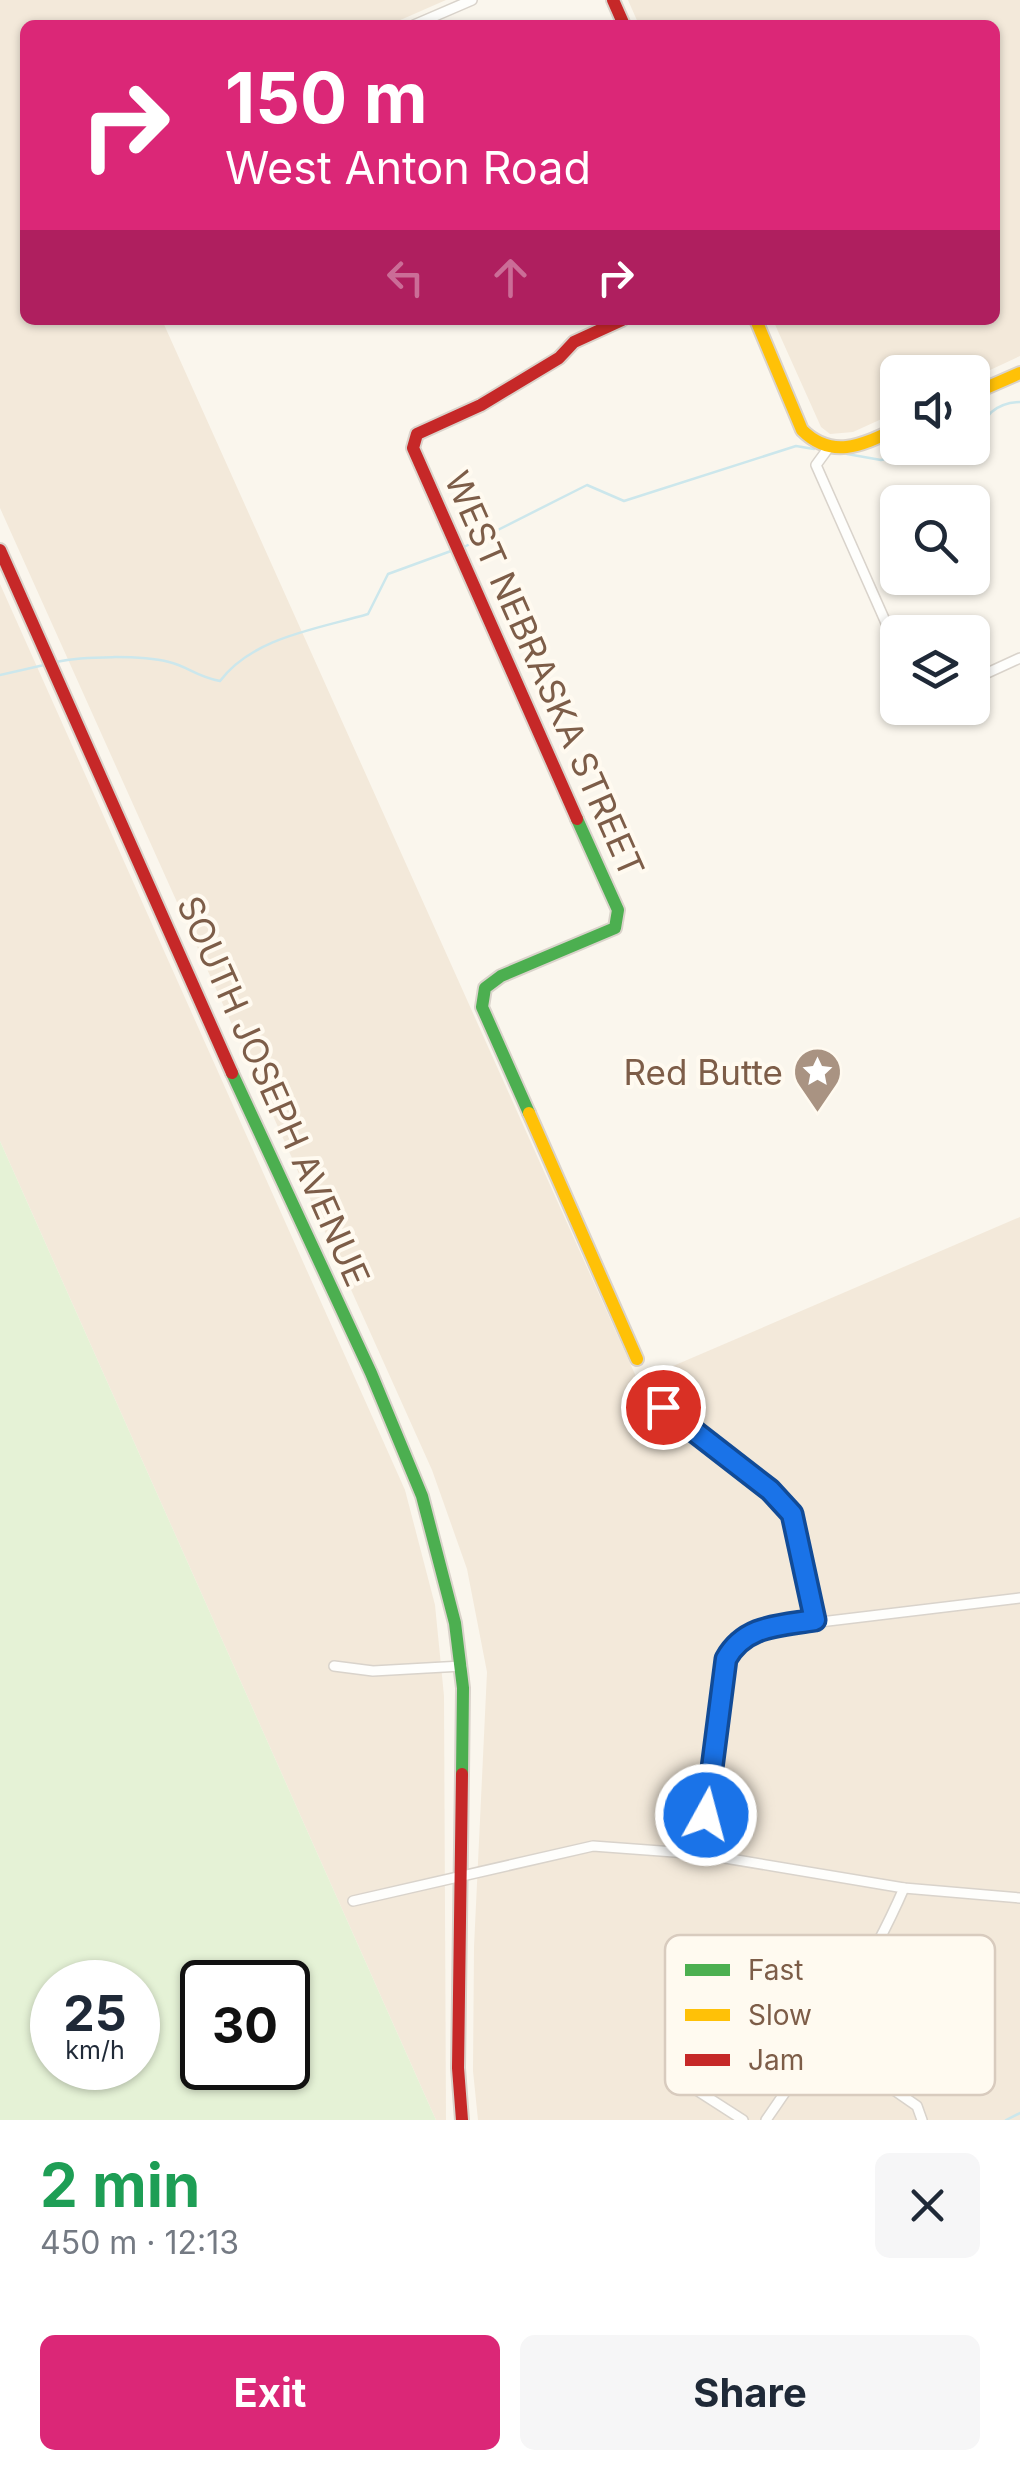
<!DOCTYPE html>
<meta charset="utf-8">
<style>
body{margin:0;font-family:Inter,sans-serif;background:#f6f6f7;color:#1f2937;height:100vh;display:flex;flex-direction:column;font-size:38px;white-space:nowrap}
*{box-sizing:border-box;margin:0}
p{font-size:32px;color:#747a83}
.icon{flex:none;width:55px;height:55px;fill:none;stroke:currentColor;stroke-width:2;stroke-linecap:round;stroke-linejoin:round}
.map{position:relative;height:2120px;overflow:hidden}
.sheet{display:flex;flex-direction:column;background:#fff;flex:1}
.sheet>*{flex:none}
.top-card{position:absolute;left:20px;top:20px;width:980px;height:305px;border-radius:15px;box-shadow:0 2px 8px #0004;background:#db2777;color:#fff;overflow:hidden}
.controls{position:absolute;left:880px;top:355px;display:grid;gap:20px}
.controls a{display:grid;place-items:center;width:110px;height:110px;border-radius:15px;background:#fff;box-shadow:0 2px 8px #0004;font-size:50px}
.speed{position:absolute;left:30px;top:1960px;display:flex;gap:20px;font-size:50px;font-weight:700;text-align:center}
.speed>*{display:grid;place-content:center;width:130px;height:130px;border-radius:50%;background:#fff;box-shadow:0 2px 8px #0004;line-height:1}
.speed small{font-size:25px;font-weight:400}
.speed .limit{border:5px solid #111;border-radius:15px;background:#fff;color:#111}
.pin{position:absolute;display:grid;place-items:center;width:85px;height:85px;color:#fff;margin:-42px;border:5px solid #fff;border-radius:50%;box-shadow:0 2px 10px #0007}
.me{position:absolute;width:110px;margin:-55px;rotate:7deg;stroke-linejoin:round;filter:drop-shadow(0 0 8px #0008)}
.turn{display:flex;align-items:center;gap:35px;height:210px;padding:0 40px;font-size:45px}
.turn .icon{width:130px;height:130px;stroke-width:2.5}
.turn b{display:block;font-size:70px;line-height:85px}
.lanes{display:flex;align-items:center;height:95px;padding:0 40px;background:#0003;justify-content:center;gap:50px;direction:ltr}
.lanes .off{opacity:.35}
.round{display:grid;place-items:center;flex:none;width:105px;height:105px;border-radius:15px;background:#f6f6f7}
.summary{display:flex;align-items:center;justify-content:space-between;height:170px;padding:0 40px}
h1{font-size:60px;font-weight:700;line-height:75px;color:#1e9e55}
.primary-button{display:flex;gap:20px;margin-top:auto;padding:20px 40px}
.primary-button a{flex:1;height:115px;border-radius:15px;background:#db2777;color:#fff;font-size:40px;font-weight:700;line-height:115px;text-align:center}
.primary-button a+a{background:#f6f6f7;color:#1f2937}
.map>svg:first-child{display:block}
.residential{fill:#f3e9da}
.green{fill:#e5f2d6;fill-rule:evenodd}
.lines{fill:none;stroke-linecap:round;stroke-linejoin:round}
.stream{stroke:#cce7ec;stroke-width:2.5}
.street-casing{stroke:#d9d3cb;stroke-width:12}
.fast-casing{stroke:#dad3cb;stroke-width:16}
.slow-casing{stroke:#dad3cb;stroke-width:16}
.jam-casing{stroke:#dad3cb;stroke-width:16}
.street{stroke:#fefefc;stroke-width:9}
.fast{stroke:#4caf50;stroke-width:12}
.slow{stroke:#ffc107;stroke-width:12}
.jam{stroke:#c62828;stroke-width:12}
.route-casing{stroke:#114b97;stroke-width:25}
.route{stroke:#1a73e8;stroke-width:18}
.labels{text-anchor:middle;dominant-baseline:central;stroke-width:8;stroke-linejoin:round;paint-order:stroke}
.street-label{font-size:35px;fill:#7d5d48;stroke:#fffaf0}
.poi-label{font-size:35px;fill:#7d5d48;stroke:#fffaf0;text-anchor:end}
.key{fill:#fffaf0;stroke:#d8cbbe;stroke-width:2.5}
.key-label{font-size:28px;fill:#7d5d48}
</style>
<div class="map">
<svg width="1020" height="2120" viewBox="0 0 1020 2120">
<rect width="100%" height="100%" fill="#faf6ed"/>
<g class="residential">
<path d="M0,0H446L389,25H25V320H162L638,1381L1020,1217V2120H478L473,2071L474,1947L487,1672L467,1569L432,1470L0,508Z"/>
<path d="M628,0H1020V356L973,378L972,372H898L897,412L853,432L830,434L821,427L773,320H995V25H639Z"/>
<path d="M0,584L405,1490L435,1605L444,1696L446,2120H436L0,1141Z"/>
</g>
<path class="green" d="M0,1141L436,2120H0ZM52,1982H138V2068H52ZM202,1982H288V2068H202Z"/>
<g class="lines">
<g class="stream">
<path d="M972,440L978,439C982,416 996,403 1020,402"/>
<path d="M847,454L881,460L939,448"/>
<path d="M464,547L587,485L624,501L796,446L814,449"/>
<path d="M56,662C83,656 141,655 169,662C187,666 197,677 220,681C253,637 318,629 368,614L388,574L451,551"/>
<path d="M0,675L44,665"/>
<path d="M1006,2120L1020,2113"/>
</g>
<defs>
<g id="street">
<path d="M414,25L472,0"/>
<path d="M827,450L816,465L898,650"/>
<path d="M972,680L1020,658"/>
<path d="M663,1407L782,1499L792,1514L815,1619"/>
<path d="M334,1666L373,1671L462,1666"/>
<path d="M701,1854L726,1659L736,1641L754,1630L1020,1598"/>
<path d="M353,1901L593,1846L701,1854L904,1888L1020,1898"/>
<path d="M822,2040L917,2106L922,2120"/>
<path d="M673,2075L743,2120"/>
<path d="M766,2120C818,2045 868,1971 904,1888"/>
</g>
<g id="fast">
<path d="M232,1073L371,1373L422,1496L455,1623L463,1688L462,1774"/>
<path d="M529,1113L482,1007L485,988L501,976L615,928L618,910L577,819"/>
</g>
<g id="slow">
<path d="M756,320L802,430C833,461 864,444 898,428"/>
<path d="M972,394L1020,373"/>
<path d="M529,1113L637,1359"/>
</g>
<g id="jam">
<path d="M613,0L624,25"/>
<path d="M0,550L232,1073"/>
<path d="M577,819L413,448L417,434L481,405L559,358L574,342L622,320"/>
<path d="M462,1774L458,2068L462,2120"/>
</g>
</defs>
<use href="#street" class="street-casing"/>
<use href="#fast" class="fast-casing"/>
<use href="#slow" class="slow-casing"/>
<use href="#jam" class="jam-casing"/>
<use href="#street" class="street"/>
<use href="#fast" class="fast"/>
<use href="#slow" class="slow"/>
<use href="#jam" class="jam"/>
</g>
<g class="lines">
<defs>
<path id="route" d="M663,1407L770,1490L792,1514L815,1620C779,1626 745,1625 726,1659L706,1815"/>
</defs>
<use href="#route" class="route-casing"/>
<use href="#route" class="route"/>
</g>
<defs>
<symbol id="sight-pin" viewBox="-11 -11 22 30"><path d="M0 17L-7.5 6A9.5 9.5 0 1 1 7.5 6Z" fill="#a99382" stroke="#fffaf0"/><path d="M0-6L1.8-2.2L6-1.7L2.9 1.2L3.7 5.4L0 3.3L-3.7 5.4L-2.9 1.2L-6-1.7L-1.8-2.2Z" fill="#fff"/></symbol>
</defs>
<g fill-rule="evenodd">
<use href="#sight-pin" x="790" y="1044" width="55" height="75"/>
</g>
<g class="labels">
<g class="street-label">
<text transform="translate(545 674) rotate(66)">WEST NEBRASKA STREET</text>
<text transform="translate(274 1091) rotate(66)">SOUTH JOSEPH AVENUE</text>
</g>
<g class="poi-label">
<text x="783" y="1072">Red Butte</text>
</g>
</g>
<rect x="665" y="1935" width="330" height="160" rx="15" class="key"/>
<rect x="685" y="1964" width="45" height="12" fill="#4caf50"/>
<rect x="685" y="2009" width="45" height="12" fill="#ffc107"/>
<rect x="685" y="2054" width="45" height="12" fill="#c62828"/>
<g class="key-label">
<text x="748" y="1980">Fast</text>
<text x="748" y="2025">Slow</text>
<text x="748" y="2070">Jam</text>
</g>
</svg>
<div class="controls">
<a><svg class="icon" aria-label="sound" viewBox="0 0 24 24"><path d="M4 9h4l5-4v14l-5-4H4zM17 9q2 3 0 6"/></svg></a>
<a><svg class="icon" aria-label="search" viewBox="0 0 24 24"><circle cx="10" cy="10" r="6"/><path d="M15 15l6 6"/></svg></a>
<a><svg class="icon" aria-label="layers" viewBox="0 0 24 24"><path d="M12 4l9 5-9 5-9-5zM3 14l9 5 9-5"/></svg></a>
</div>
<div class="speed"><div>25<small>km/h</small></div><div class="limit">30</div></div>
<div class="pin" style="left:663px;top:1407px;background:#d93025"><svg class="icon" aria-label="arrive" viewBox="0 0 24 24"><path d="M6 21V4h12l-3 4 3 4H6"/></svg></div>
<svg class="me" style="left:706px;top:1815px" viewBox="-20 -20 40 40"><circle r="17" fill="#1a73e8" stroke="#fff" stroke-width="3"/><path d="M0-11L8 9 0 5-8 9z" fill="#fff"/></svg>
<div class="top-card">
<div class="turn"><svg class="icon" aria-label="right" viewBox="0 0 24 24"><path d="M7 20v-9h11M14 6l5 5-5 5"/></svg><div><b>150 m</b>West Anton Road</div></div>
<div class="lanes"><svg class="icon off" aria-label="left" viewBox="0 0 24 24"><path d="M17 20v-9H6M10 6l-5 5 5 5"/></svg><svg class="icon off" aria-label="ahead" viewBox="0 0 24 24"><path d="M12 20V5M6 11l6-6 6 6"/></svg><svg class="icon" aria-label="right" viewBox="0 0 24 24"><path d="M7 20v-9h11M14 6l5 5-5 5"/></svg></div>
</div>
</div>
<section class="sheet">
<div class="summary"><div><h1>2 min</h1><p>450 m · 12:13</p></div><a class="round"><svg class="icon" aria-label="close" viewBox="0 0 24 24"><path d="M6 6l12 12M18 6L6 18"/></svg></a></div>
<div class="primary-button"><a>Exit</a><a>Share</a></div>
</section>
